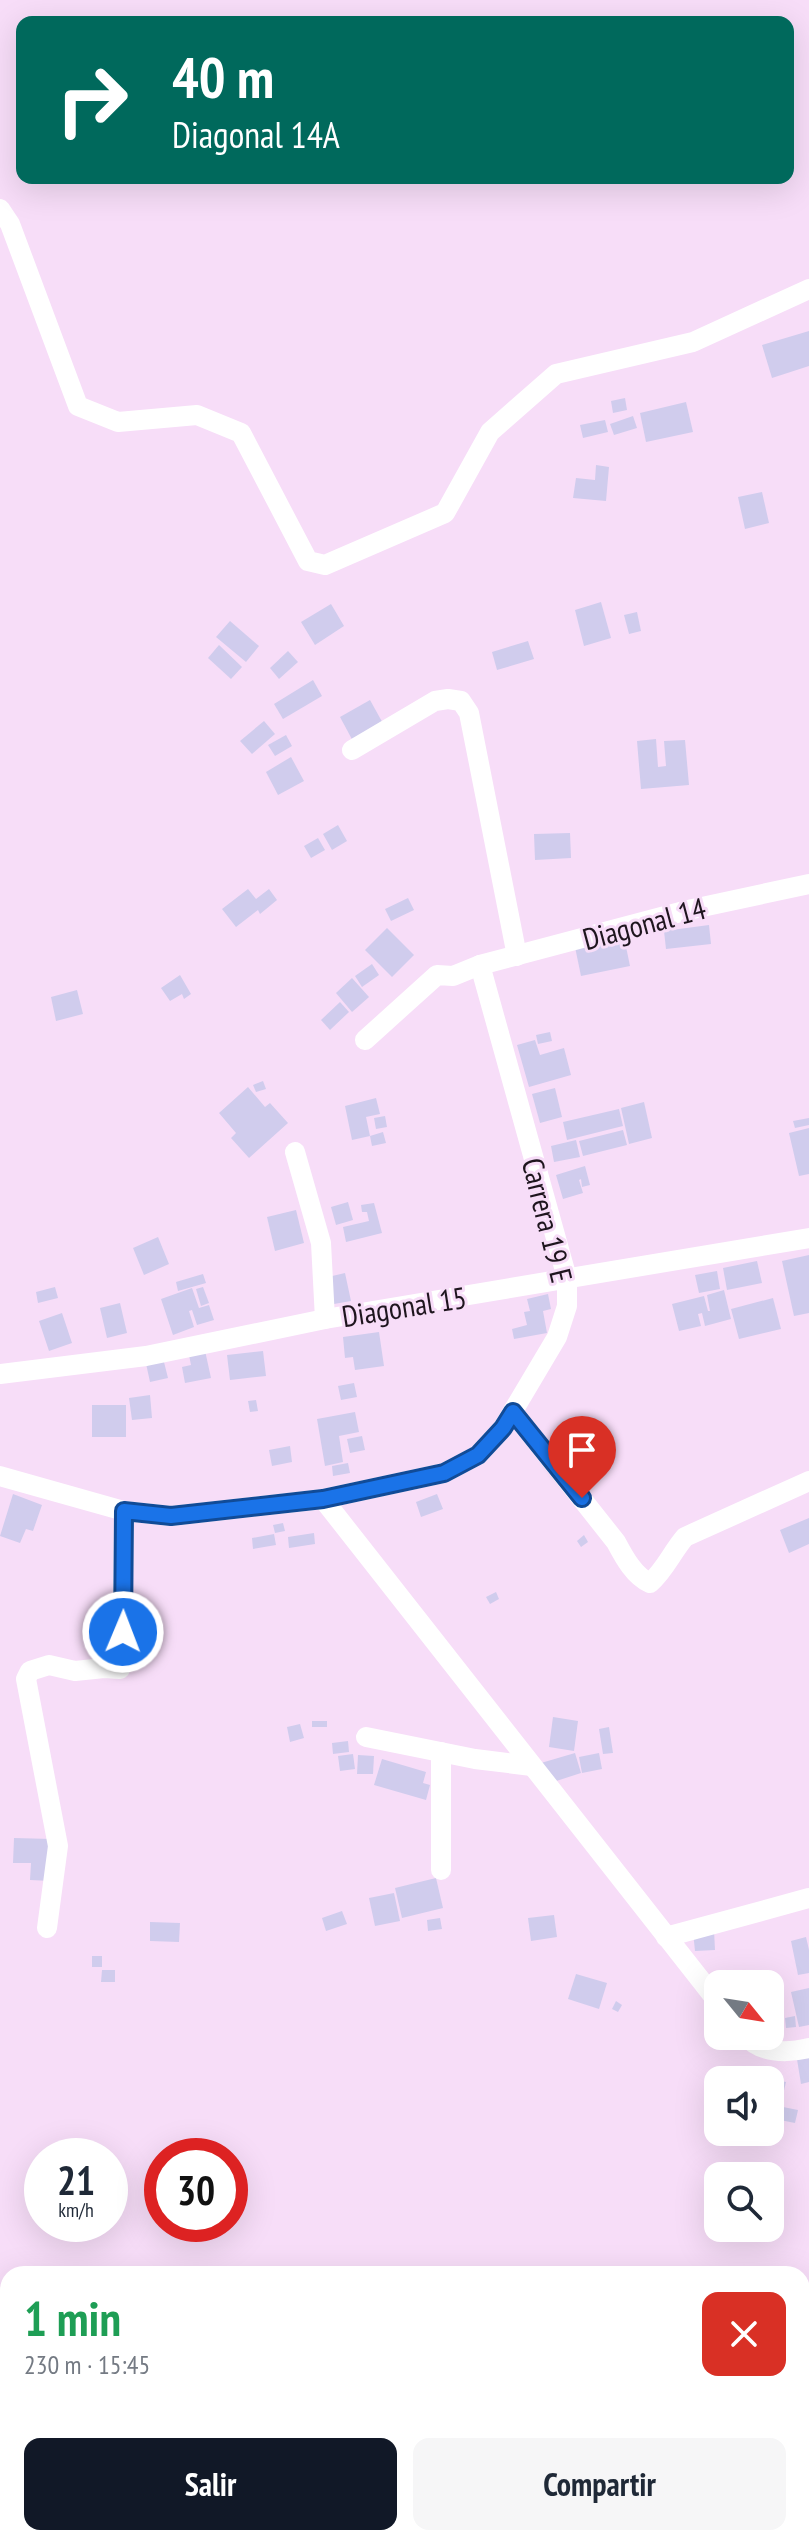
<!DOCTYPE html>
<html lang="es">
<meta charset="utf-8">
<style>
body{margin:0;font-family:"PT Sans Narrow",sans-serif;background:#f6f6f7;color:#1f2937;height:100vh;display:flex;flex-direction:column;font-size:30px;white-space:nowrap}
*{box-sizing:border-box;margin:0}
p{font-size:26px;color:#747a83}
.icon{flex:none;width:44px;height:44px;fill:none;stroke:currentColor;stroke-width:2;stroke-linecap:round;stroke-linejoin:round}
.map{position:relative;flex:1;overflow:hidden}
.side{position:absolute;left:0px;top:2266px;width:810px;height:280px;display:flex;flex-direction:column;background:#fff;border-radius:24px 24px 0 0;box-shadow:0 8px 32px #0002}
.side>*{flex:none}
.hud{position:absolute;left:16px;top:16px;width:778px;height:168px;border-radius:16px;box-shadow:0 8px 32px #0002;background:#00695c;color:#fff;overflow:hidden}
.needle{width:52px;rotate:120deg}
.controls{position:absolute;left:704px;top:1970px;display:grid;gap:16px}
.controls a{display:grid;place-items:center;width:80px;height:80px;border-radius:16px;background:#fff;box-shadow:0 8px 32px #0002;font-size:40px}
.speed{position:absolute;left:24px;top:2138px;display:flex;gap:16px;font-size:40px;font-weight:700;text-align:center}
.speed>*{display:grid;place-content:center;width:104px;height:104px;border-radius:50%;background:#fff;box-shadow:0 8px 32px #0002;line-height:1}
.speed small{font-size:20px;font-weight:400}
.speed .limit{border:12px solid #d22;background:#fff;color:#111}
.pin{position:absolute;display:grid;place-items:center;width:68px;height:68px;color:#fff;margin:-82px -34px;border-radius:50% 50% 50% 0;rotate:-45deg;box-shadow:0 0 8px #0007}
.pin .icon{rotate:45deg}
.me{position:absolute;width:88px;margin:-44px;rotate:1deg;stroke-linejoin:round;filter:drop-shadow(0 0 6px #0008)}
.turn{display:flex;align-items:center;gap:28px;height:168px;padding:0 24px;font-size:36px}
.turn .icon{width:104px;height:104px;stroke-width:2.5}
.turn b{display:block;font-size:56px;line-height:68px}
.round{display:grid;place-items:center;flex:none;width:84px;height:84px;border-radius:16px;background:#f6f6f7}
.summary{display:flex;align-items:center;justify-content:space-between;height:136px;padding:0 24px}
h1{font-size:48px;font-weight:700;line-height:60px;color:#1e9e55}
.cta{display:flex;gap:16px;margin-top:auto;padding:16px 24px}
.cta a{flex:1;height:92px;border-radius:16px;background:#111827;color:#fff;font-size:32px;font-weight:700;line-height:92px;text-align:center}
.cta a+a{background:#f6f6f7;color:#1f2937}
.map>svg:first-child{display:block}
.building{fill:#d0cced}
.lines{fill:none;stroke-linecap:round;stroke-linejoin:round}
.minor{stroke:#fff;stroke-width:20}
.route-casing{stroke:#114b97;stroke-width:20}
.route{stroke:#1a73e8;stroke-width:14}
.labels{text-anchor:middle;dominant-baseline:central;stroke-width:6;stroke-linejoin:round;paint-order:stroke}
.street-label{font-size:30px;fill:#1e151e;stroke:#f7ddf8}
</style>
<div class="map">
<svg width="809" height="2546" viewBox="0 0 809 2546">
<rect width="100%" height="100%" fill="#f7ddf8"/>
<g class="building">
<path d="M809,331V366L772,378L762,345Z"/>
<path d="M625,398L627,410L613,413L611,401Z"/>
<path d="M686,402L693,432L646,442L640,413Z"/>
<path d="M633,416L637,428L614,435L610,424Z"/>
<path d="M605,420L608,432L583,438L580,425Z"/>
<path d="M596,465L609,467L606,501L573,498L576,478L595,480Z"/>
<path d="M762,492L769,523L745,529L738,497Z"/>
<path d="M601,602L611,638L584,646L575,610Z"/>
<path d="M331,604L344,626L315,645L301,622Z"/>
<path d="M637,612L641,631L629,634L624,615Z"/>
<path d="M230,621L259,646L246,662L216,637Z"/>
<path d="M528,641L534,659L497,670L492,652Z"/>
<path d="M219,645L242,667L231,679L208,658Z"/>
<path d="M288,651L298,662L279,679L270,668Z"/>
<path d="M313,680L322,696L283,719L274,704Z"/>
<path d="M370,700L385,727L354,743L340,717Z"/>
<path d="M264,721L275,734L252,754L240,741Z"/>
<path d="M286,735L292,746L275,756L268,745Z"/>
<path d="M656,739L658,767L666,766L664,741L685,740L689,785L641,789L637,741Z"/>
<path d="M291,757L304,781L278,795L266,772Z"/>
<path d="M338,825L347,841L332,850L323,834Z"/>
<path d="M570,833L571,858L535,860L534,834Z"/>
<path d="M318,838L325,850L311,858L304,846Z"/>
<path d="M248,889L256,899L269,889L277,900L260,914L258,910L236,927L222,909Z"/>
<path d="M408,898L414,910L391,921L385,909Z"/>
<path d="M709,925L711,944L666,949L664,931Z"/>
<path d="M387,928L414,955L392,977L365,950Z"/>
<path d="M624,937L630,966L581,976L575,947Z"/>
<path d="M372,964L379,975L362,987L355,976Z"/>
<path d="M180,975L191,994L184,999L182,994L170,1001L161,988Z"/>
<path d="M352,978L369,997L352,1012L336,993Z"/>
<path d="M77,990L83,1014L56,1021L51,997Z"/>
<path d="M340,1002L349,1012L330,1030L321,1020Z"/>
<path d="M550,1032L552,1041L538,1044L536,1035Z"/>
<path d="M535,1040L540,1055L564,1048L571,1075L529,1087L517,1045Z"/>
<path d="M263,1081L266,1089L256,1092L253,1085Z"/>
<path d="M248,1087L265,1107L270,1103L288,1123L249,1158L231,1138L236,1133L219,1113Z"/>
<path d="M555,1088L562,1117L540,1123L532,1094Z"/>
<path d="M376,1098L380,1114L366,1117L370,1136L383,1132L386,1143L372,1146L370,1136L352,1140L345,1106Z"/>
<path d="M644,1102L652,1138L629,1144L621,1108Z"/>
<path d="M619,1109L623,1126L567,1140L563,1122Z"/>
<path d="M385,1116L387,1127L376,1129L374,1118Z"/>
<path d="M809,1118V1125L795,1128L793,1121Z"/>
<path d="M809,1128V1174L799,1176L789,1133Z"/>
<path d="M623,1130L627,1145L583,1156L579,1141Z"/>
<path d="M576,1140L580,1157L554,1162L551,1146Z"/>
<path d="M585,1166L590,1185L582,1187L581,1179L579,1180L583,1193L563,1199L556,1175Z"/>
<path d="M348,1202L353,1220L336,1225L331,1207Z"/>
<path d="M374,1203L382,1233L346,1242L343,1227L369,1221L367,1212H362L361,1205Z"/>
<path d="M296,1210L304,1243L275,1251L267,1217Z"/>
<path d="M158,1237L169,1264L144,1275L133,1248Z"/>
<path d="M809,1255V1313L794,1316L782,1261Z"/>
<path d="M757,1261L762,1283L727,1290L723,1268Z"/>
<path d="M717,1271L720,1289L699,1293L695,1275Z"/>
<path d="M345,1273L351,1301L334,1304L328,1277Z"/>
<path d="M203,1274L206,1283L178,1291L176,1282Z"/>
<path d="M55,1287L58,1298L38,1303L36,1292Z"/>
<path d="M203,1287L209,1303L201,1306L196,1289Z"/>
<path d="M192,1288L199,1308L209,1305L214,1320L197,1325L192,1310L189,1311L194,1327L173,1335L161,1299Z"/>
<path d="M724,1290L731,1319L705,1326L702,1313L698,1314L701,1326L679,1331L672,1304L704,1296L708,1311H710L707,1295Z"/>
<path d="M548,1294L551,1309L543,1311L547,1333L514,1339L512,1329L527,1325L524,1312L530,1311L527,1299Z"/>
<path d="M773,1298L781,1329L739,1339L731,1309Z"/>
<path d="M120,1303L127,1333L107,1338L100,1308Z"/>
<path d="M62,1313L72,1343L49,1351L39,1321Z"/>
<path d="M379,1332L384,1366L355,1370L353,1357L345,1358L343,1337Z"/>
<path d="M204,1346L211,1378L185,1383L182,1367L191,1365L188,1350Z"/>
<path d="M263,1351L266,1376L230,1380L227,1355Z"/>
<path d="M162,1354L168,1378L150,1382L145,1359Z"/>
<path d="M354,1383L357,1397L341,1400L338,1386Z"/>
<path d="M150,1395L152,1418L132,1420L129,1398Z"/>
<path d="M256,1400L258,1411L250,1412L248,1401Z"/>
<rect x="92" y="1405" width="34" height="32"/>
<path d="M355,1412L359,1432L339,1436L343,1462L325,1466L317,1419Z"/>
<path d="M362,1436L365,1450L350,1453L347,1439Z"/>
<path d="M290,1446L292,1462L272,1466L269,1450Z"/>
<path d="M348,1463L350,1473L333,1476L332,1466Z"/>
<path d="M13,1494L42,1505L33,1531L26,1529L20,1543L0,1536Z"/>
<path d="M437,1494L443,1509L421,1517L416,1502Z"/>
<path d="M809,1518V1544L789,1553L780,1530Z"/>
<path d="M283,1523L285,1531L275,1533L273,1525Z"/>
<path d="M314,1533L315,1544L289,1548L288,1537Z"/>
<path d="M274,1534L276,1545L253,1549L252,1538Z"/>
<path d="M584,1535L588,1542L581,1547L577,1541Z"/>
<path d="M496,1592L499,1599L490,1604L486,1597Z"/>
<path d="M553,1717L578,1721L574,1751L549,1747Z"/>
<rect x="312" y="1721" width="15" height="6"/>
<path d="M300,1724L304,1738L290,1742L287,1727Z"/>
<path d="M609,1727L613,1753L603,1754L599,1729Z"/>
<path d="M348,1741L349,1752L333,1754L332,1743Z"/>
<path d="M575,1753L581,1773L547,1784L541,1763Z"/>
<path d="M599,1753L602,1769L582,1773L579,1757Z"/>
<path d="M353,1754L355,1769L340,1771L338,1756Z"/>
<path d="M358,1755L374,1756L373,1774H357Z"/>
<path d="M382,1759L426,1772L423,1783L430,1785L426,1800L374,1785Z"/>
<path d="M14,1838L52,1839L51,1881L30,1880L31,1863H13Z"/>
<path d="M436,1878L443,1908L402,1918L395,1888Z"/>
<path d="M394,1893L400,1921L375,1926L369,1898Z"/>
<path d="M342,1911L347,1924L326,1931L322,1918Z"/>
<path d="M554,1915L557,1937L531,1941L528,1918Z"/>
<path d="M440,1918L442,1929L428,1931L427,1920Z"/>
<path d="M150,1922L180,1923L179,1942L150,1941Z"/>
<path d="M714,1930L715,1950L695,1951L693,1932Z"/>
<path d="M806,1937L809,1950V1973L798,1975L791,1941Z"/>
<rect x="92" y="1956" width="10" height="11"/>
<path d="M102,1970H115V1982H101Z"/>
<path d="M576,1974L607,1983L599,2009L568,1999Z"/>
<path d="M809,1988V2025L799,2027L791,1992Z"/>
<path d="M616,2001L622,2005L618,2012L612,2009Z"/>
<path d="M782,2015L784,2026L770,2029V2017Z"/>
<path d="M795,2016L796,2027L786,2028L785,2018Z"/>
<path d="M809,2051V2082L801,2084L796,2053Z"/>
<path d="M745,2074L766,2079V2080H744Z"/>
<path d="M770,2079L786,2082L781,2103L770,2101Z"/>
<path d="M783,2107L798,2110L795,2123L780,2120Z"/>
</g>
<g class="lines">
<g class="minor">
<path d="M0,209L10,224L78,406L118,422L197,415L241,433L308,561L325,565L445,513L490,432L556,374L693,342L809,289"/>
<path d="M352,750L435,701L448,699L461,701L469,713L517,956"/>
<path d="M365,1040L437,975L453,976L480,965L688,910L809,884"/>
<path d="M295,1152L321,1243L325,1319"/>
<path d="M0,1374L146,1356L325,1319L809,1238"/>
<path d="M513,1412L616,1542C624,1557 634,1576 650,1583C665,1570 672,1552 685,1537L809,1481"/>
<path d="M0,1476L124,1511L171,1516L323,1499L444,1473L478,1455L503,1428L557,1337L567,1306V1278L480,965"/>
<path d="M323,1499L718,2002"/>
<path d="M366,1737L475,1759L532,1766"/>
<path d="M441,1752V1870"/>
<path d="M47,1928L58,1846L26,1679L30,1671L49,1665L75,1671L104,1668L120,1669L122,1663L124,1511"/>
<path d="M666,1937L809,1898"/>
<path d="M746,2036C761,2054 788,2053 809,2048"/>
</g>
</g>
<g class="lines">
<defs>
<path id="route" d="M123,1632L124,1511L171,1516L323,1499L444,1473L478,1455L503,1428L513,1412L582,1498"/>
</defs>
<use href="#route" class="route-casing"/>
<use href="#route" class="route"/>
</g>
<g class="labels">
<g class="street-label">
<text transform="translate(644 923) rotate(-15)">Diagonal 14</text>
<text transform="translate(548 1220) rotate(76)">Carrera 19 E</text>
<text transform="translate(404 1306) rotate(-9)">Diagonal 15</text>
</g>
</g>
</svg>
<div class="controls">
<a><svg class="needle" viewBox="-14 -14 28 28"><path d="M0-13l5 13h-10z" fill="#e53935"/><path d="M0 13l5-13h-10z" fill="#747a83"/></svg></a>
<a><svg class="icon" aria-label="sound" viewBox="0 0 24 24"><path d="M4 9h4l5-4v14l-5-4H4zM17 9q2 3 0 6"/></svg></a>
<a><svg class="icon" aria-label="search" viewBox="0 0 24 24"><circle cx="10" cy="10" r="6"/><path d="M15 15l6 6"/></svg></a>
</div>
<div class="speed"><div>21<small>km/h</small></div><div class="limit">30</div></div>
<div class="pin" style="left:582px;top:1498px;background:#d93025"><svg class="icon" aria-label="arrive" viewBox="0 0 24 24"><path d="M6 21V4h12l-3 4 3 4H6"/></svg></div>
<svg class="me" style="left:123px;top:1632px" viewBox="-20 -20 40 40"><circle r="17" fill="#1a73e8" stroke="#fff" stroke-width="3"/><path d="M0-11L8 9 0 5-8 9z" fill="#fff"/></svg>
<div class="hud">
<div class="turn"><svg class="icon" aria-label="right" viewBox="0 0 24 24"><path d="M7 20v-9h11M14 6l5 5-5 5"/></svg><div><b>40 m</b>Diagonal 14A</div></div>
</div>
<section class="side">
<div class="summary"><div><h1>1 min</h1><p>230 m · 15:45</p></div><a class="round" style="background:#d93025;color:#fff"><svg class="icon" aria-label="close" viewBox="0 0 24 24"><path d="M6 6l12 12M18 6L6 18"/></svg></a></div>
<div class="cta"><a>Salir</a><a>Compartir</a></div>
</section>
</div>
